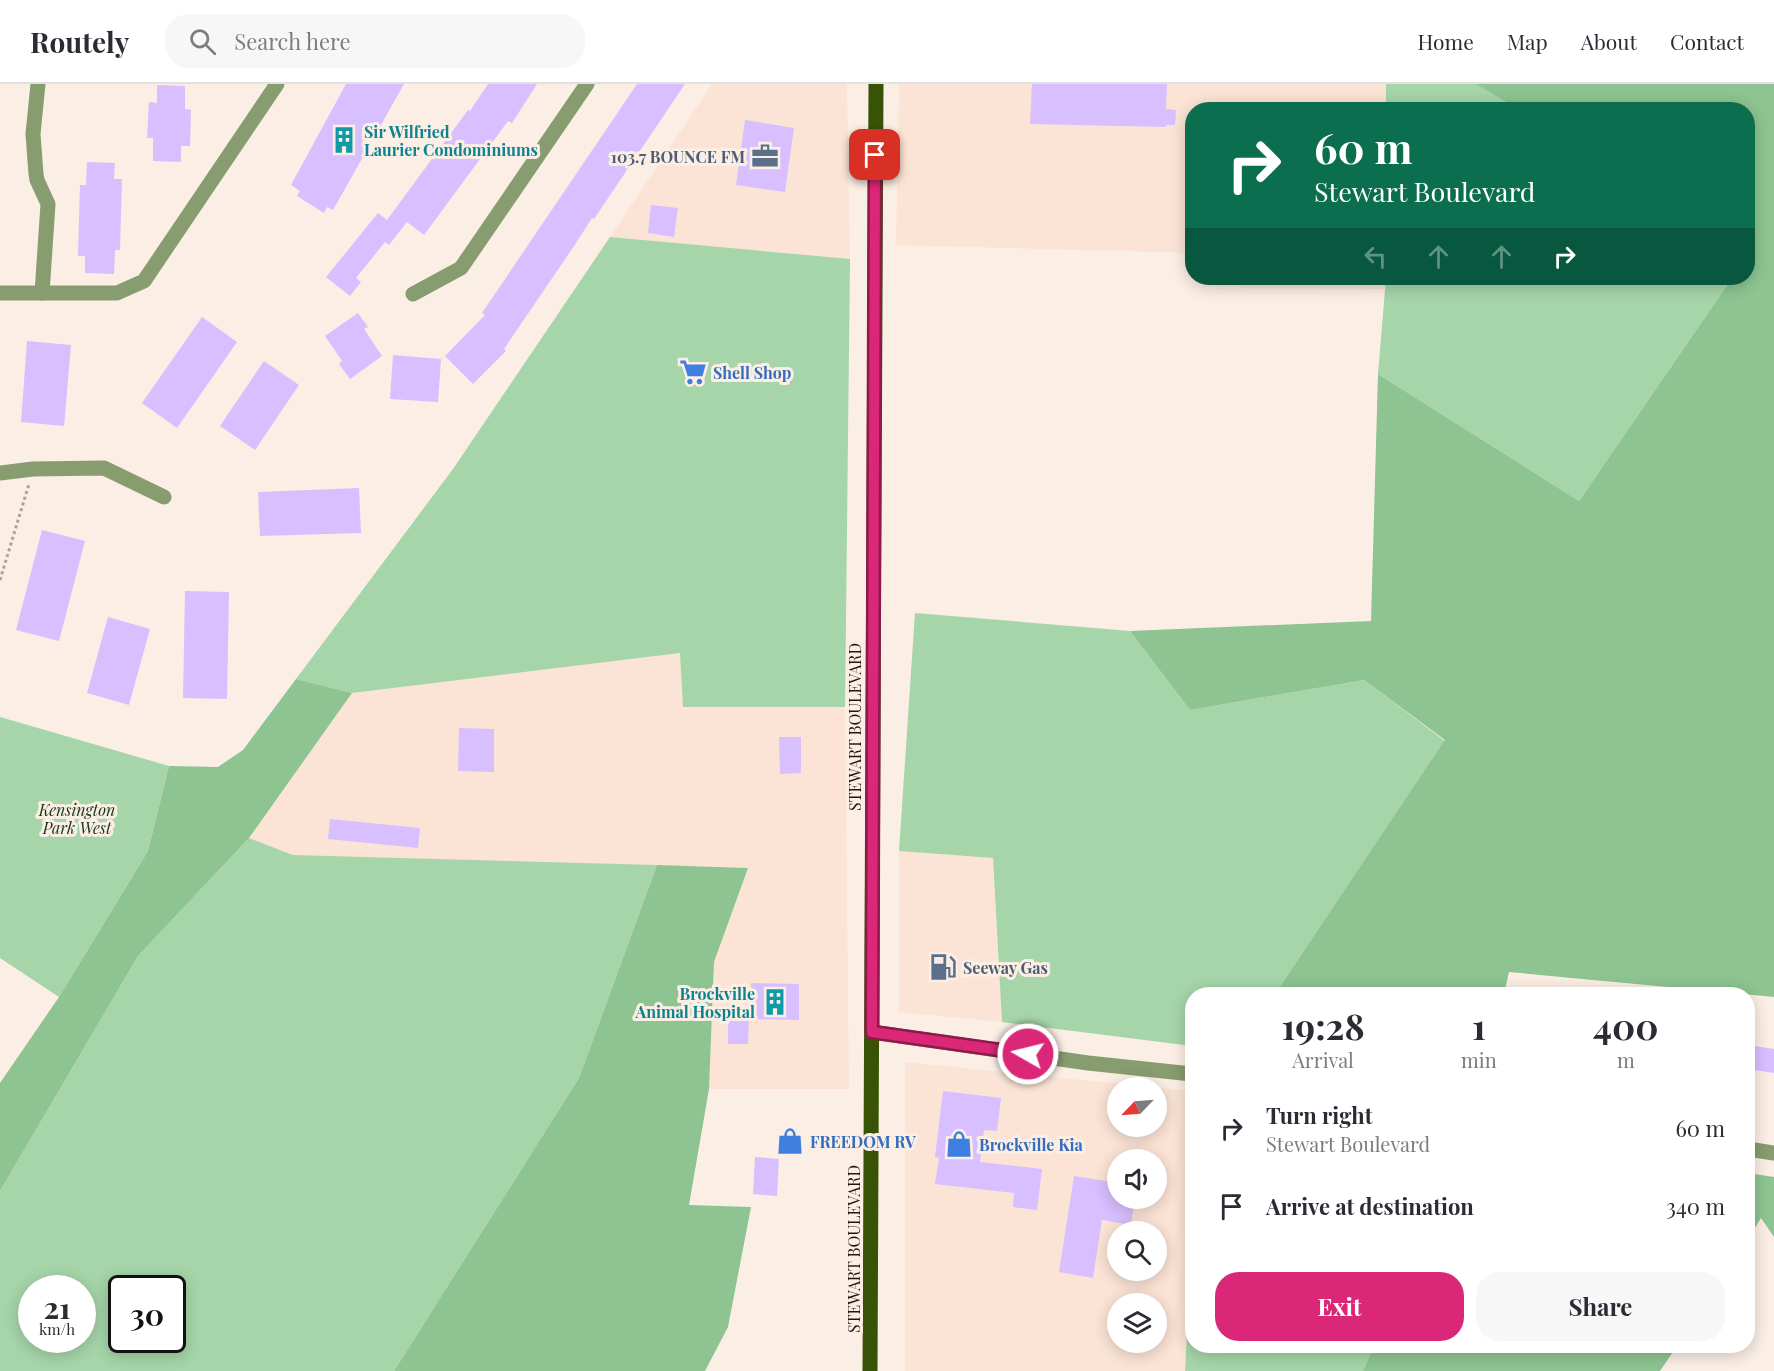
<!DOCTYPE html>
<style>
body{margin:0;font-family:"Playfair Display",serif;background:#f7f7f7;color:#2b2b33;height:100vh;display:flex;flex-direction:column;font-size:22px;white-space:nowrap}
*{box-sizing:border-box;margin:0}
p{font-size:20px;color:#7c7c81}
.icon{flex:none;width:33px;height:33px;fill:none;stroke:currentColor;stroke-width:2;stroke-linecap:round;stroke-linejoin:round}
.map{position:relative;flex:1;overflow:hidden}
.side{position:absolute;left:1185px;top:903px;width:570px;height:366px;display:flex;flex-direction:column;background:#fff;border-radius:24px;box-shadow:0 3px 15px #0003}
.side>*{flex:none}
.banner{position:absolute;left:1185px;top:18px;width:570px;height:183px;border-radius:24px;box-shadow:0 3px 15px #0003;background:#0b6e4f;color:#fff;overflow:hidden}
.needle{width:39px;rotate:245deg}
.buttons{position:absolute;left:1107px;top:993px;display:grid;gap:12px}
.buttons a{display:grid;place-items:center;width:60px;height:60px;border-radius:50%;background:#fff;box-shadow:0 3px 15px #0003;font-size:30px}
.speed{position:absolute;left:18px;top:1191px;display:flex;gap:12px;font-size:30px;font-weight:700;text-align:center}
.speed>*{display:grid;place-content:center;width:78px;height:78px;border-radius:50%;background:#fff;box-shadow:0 3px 15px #0003;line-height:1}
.speed small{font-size:15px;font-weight:400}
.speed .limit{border:3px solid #111;border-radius:9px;background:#fff;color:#111}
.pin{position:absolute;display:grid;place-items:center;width:51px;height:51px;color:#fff;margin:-26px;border-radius:12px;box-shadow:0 3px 9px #0006}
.me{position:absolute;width:66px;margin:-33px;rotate:278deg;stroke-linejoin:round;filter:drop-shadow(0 0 4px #0008)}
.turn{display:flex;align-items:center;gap:21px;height:126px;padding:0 30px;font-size:27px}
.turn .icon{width:78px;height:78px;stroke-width:2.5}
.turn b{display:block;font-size:42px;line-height:51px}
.lanes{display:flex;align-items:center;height:57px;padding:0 30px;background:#0003;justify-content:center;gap:30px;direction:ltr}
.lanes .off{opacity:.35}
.eta{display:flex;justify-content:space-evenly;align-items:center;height:102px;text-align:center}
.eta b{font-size:36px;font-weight:700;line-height:42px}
.primary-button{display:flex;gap:12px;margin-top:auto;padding:12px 30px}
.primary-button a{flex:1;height:69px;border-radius:24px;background:#db2777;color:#fff;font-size:24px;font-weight:700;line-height:69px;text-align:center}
.primary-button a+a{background:#f7f7f7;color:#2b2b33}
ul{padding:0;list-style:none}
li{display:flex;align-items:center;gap:18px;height:78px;padding:0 30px}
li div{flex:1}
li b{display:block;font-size:22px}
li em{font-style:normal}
header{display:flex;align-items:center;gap:36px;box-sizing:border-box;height:84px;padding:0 30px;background:#fff;border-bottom:2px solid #e1e1e2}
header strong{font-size:28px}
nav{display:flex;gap:33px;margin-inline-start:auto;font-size:21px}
.search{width:420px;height:54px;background:#f7f7f7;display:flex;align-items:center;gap:15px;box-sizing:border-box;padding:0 21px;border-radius:24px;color:#7c7c81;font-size:22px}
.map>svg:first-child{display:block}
.built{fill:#fbe4d5;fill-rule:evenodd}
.green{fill:#a6d5a9;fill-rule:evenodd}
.forest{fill:#8dc491}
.building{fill:#d8bfff}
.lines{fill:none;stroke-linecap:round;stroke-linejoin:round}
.path{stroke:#ada199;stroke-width:3;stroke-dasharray:3 3;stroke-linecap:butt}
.minor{stroke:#879c6f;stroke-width:15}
.major{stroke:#385305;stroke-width:15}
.route-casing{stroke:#8e194d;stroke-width:15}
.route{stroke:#db2777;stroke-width:10}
.labels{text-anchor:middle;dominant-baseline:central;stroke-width:6;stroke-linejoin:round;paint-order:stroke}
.culture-label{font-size:16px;font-weight:bold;fill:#0d838f;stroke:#fbeee5;text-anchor:start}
.service-label{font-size:16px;font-weight:bold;fill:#4e5e75;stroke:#fbeee5;text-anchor:end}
.shop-label{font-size:16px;font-weight:bold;fill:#366cbe;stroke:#fbeee5;text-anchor:start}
.street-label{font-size:16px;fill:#20160e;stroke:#fbeee5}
.park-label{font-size:16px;font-style:italic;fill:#103716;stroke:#fbeee5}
</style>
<header>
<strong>Routely</strong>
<div class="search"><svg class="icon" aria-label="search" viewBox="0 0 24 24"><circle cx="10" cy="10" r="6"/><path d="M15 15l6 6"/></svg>Search here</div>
<nav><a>Home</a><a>Map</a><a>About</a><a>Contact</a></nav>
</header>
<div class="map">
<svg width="1774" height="1287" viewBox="0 0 1774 1287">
<rect width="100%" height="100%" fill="#fbeee5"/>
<g class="built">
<path d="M712,0H847L850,175L610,153Z"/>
<path d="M899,0H1386V25L1192,26V169L896,161Z"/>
<path d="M1239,194H1386V205L1239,204Z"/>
<path d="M681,569L683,623H845L849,1005H709L714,878L747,784L293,771L249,754L352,609Z"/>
<path d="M899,767L993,774L1002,938L899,928Z"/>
<path d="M905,978L1192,1007V1232H1188L1185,1287H905ZM1118,1004H1156V1042H1118ZM1118,1076H1156V1114H1118ZM1118,1148H1156V1186H1118ZM1118,1220H1156V1258H1118Z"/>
</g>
<g class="green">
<path d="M1386,0H1475L1518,25H1386Z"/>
<path d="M610,153L850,175L845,623H683L680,569L352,609L296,595L453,385Z"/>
<path d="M1386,194H1732L1579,417L1378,290Z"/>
<path d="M915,529L1130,547L1190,626L1364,596L1445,657L1275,910H1192V962L1002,938L993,774L899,767Z"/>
<path d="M0,633L169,682L148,767L59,913L0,874Z"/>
<path d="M249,754L293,771L657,781L579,994L394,1287H0V1107L138,872ZM32,1204H82V1256H32ZM122,1204H172V1256H122Z"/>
<path d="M1188,1231L1192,1232V1262H1374L1363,1287H1185Z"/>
</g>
<g class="forest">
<path d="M1475,0H1774V913L1509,888L1504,910H1275L1445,656L1364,596L1190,626L1130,547L1371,537L1378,290L1579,417L1732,194H1748V171L1752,164L1748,161V26L1518,25Z"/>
<path d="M296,595L352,609L249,754L138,872L0,1107V999L59,913L148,767L169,682L218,683L243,666Z"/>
<path d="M657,781L748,784L714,878L709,1005L689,1121L751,1123L728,1243L705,1287H394L579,994Z"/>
<path d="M1748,1089L1774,1093V1153L1761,1134L1748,1155Z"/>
<path d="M1374,1262H1677L1660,1287H1363Z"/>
</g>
<g class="building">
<path d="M346,0H404L333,126L327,123L324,129L297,112L300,107L291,101Z"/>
<path d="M488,0H537L512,39L508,37L424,151L407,138L389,161L385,158L356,194L361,198L350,212L326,193L378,129L387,136L468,26L470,27Z"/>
<path d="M637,0H685L594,135L592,134L574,162L504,265L506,267L473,300L445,272L485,231L482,229Z"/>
<path d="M1032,0H1167L1166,25L1176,26L1175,41H1166V43L1030,40Z"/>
<path d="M157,1L185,2V25L191,26L190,62H181V78L153,77V54H147L149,18L157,19Z"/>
<path d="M745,36L794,44L785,108L736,101Z"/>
<path d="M87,78L115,79L114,95H122L120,166H115L114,190L85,189V172H78L80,101H86Z"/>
<path d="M651,121L678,124L674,153L648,149Z"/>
<path d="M358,229L368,243L364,245L382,272L350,295L339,280L342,277L325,252Z"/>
<path d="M202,233L237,258L177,344L142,319Z"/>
<path d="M27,257L71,261L64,342L21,338Z"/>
<path d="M393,271L441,275L438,318L390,315Z"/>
<path d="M264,277L299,301L255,366L220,342Z"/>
<path d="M359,404L361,449L260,452L258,408Z"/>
<path d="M42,446L85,457L59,557L16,546Z"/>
<path d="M185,507L229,508L227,615L183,614Z"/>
<path d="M108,533L150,545L129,621L87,609Z"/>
<path d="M459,644L494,645V688L458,687Z"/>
<path d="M779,653H801V689L780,690Z"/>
<path d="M330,735L420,744L418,764L328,755Z"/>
<path d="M751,899L799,900V936L751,935Z"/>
<path d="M728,932H749L748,960H728Z"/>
<path d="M1748,961L1774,965V989L1748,985Z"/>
<path d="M943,1007L1001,1014L997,1047L984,1046L980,1078L1042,1085L1037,1126L1013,1123L1014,1109L935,1100L939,1074L935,1073Z"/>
<path d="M755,1073L779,1075L777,1112L753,1110Z"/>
<path d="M1074,1092L1118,1099V1114H1135L1131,1141L1102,1136L1093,1194L1059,1188Z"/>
</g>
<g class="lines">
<path class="path" d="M0,496L29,400"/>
<g class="minor">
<path d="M38,0L33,50L36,90L37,96L48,120L42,209"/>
<path d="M0,209H117L144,197L277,0"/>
<path d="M413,210L461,184L587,0"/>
<path d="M0,389L33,385L104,384L164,413"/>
<path d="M872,948L1088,979L1192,990"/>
<path d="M1748,1065L1774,1069"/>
</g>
<path class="major" d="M870,1287L876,0"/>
</g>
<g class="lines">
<defs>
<path id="route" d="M875,71L872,948L1028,970"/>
</defs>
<use href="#route" class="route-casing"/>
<use href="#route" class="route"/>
</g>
<defs>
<symbol id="building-bare" viewBox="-9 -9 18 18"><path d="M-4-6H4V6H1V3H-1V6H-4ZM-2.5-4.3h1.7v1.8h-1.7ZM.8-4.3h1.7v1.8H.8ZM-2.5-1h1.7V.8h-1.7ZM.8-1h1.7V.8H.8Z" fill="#0f9aa8" stroke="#fbeee5" stroke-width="2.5" paint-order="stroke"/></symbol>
<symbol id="office-bare" viewBox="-9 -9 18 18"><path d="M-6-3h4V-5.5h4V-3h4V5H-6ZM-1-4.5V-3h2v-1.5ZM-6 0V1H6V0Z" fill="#5c6f8a" stroke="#fbeee5" stroke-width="2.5" paint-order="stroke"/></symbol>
<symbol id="supermarket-bare" viewBox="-9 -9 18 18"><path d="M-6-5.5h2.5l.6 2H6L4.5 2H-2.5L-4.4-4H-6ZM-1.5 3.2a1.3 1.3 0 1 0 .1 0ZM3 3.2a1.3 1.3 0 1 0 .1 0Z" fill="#3f7fe0" stroke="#fbeee5" stroke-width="2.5" paint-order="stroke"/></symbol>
<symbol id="fuel-bare" viewBox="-9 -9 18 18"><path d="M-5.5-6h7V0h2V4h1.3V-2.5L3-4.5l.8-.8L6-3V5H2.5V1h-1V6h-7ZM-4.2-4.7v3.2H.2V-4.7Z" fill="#5c6f8a" stroke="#fbeee5" stroke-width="2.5" paint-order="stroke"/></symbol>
<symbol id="shop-bare" viewBox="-9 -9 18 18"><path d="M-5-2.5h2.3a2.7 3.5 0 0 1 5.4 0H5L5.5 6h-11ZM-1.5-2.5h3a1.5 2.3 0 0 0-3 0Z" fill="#3f7fe0" stroke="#fbeee5" stroke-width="2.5" paint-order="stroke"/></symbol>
</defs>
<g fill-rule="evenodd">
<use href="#building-bare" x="325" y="37" width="38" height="38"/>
<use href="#office-bare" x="746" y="53" width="38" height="38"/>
<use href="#supermarket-bare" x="674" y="269" width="38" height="38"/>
<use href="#fuel-bare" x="924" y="864" width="38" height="38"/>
<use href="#building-bare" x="756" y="899" width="38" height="38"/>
<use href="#shop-bare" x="771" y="1038" width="38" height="38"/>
<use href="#shop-bare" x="940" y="1041" width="38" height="38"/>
</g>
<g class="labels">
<g class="culture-label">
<text x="364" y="47">Sir Wilfried<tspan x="364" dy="18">Laurier Condominiums</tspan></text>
<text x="755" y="909" text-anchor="end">Brockville<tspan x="755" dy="18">Animal Hospital</tspan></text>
</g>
<g class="service-label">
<text x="745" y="72">103.7 BOUNCE FM</text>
<text x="963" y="883" text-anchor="start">Seeway Gas</text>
</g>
<g class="shop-label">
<text x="713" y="288">Shell Shop</text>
<text x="810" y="1057">FREEDOM RV</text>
<text x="979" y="1060">Brockville Kia</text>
</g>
<g class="street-label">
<text transform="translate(854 643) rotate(-90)">STEWART BOULEVARD</text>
<text transform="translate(853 1165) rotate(-90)">STEWART BOULEVARD</text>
</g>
<g class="park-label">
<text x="77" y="725">Kensington<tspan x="77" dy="18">Park West</tspan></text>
</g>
</g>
</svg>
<div class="buttons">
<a><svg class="needle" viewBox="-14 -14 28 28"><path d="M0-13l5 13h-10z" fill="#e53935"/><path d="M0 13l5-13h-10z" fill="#7c7c81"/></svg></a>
<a><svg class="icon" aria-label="sound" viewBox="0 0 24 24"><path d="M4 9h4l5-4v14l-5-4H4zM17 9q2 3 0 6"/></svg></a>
<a><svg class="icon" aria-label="search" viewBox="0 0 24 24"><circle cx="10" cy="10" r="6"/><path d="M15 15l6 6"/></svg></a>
<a><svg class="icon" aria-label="layers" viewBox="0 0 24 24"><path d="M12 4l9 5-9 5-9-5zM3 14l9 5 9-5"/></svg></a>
</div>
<div class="speed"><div>21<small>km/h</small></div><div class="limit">30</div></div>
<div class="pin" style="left:875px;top:71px;background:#d93025"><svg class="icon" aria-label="arrive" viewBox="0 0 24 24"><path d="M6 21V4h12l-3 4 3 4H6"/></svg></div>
<svg class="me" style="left:1028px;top:970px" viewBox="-20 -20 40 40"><circle r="17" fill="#db2777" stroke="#fff" stroke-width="3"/><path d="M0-11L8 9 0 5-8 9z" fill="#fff"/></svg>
<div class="banner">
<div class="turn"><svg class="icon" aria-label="right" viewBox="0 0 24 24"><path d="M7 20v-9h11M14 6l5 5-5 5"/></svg><div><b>60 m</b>Stewart Boulevard</div></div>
<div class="lanes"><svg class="icon off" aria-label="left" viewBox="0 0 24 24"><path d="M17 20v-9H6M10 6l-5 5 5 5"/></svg><svg class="icon off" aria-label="ahead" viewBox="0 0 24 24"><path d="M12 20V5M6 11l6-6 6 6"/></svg><svg class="icon off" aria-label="ahead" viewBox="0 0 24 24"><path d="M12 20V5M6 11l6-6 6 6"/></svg><svg class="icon" aria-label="right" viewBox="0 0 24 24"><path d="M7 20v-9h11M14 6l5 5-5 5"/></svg></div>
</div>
<section class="side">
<div class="eta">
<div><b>19:28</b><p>Arrival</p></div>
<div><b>1</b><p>min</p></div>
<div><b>400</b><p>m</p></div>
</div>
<ul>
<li><svg class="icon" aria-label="right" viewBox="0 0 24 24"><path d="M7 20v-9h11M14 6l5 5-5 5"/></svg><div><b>Turn right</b><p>Stewart Boulevard</p></div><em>60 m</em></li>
<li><svg class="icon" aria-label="arrive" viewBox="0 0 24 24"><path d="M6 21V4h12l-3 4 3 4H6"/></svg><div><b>Arrive at destination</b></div><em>340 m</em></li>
</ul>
<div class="primary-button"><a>Exit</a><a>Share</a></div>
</section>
</div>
